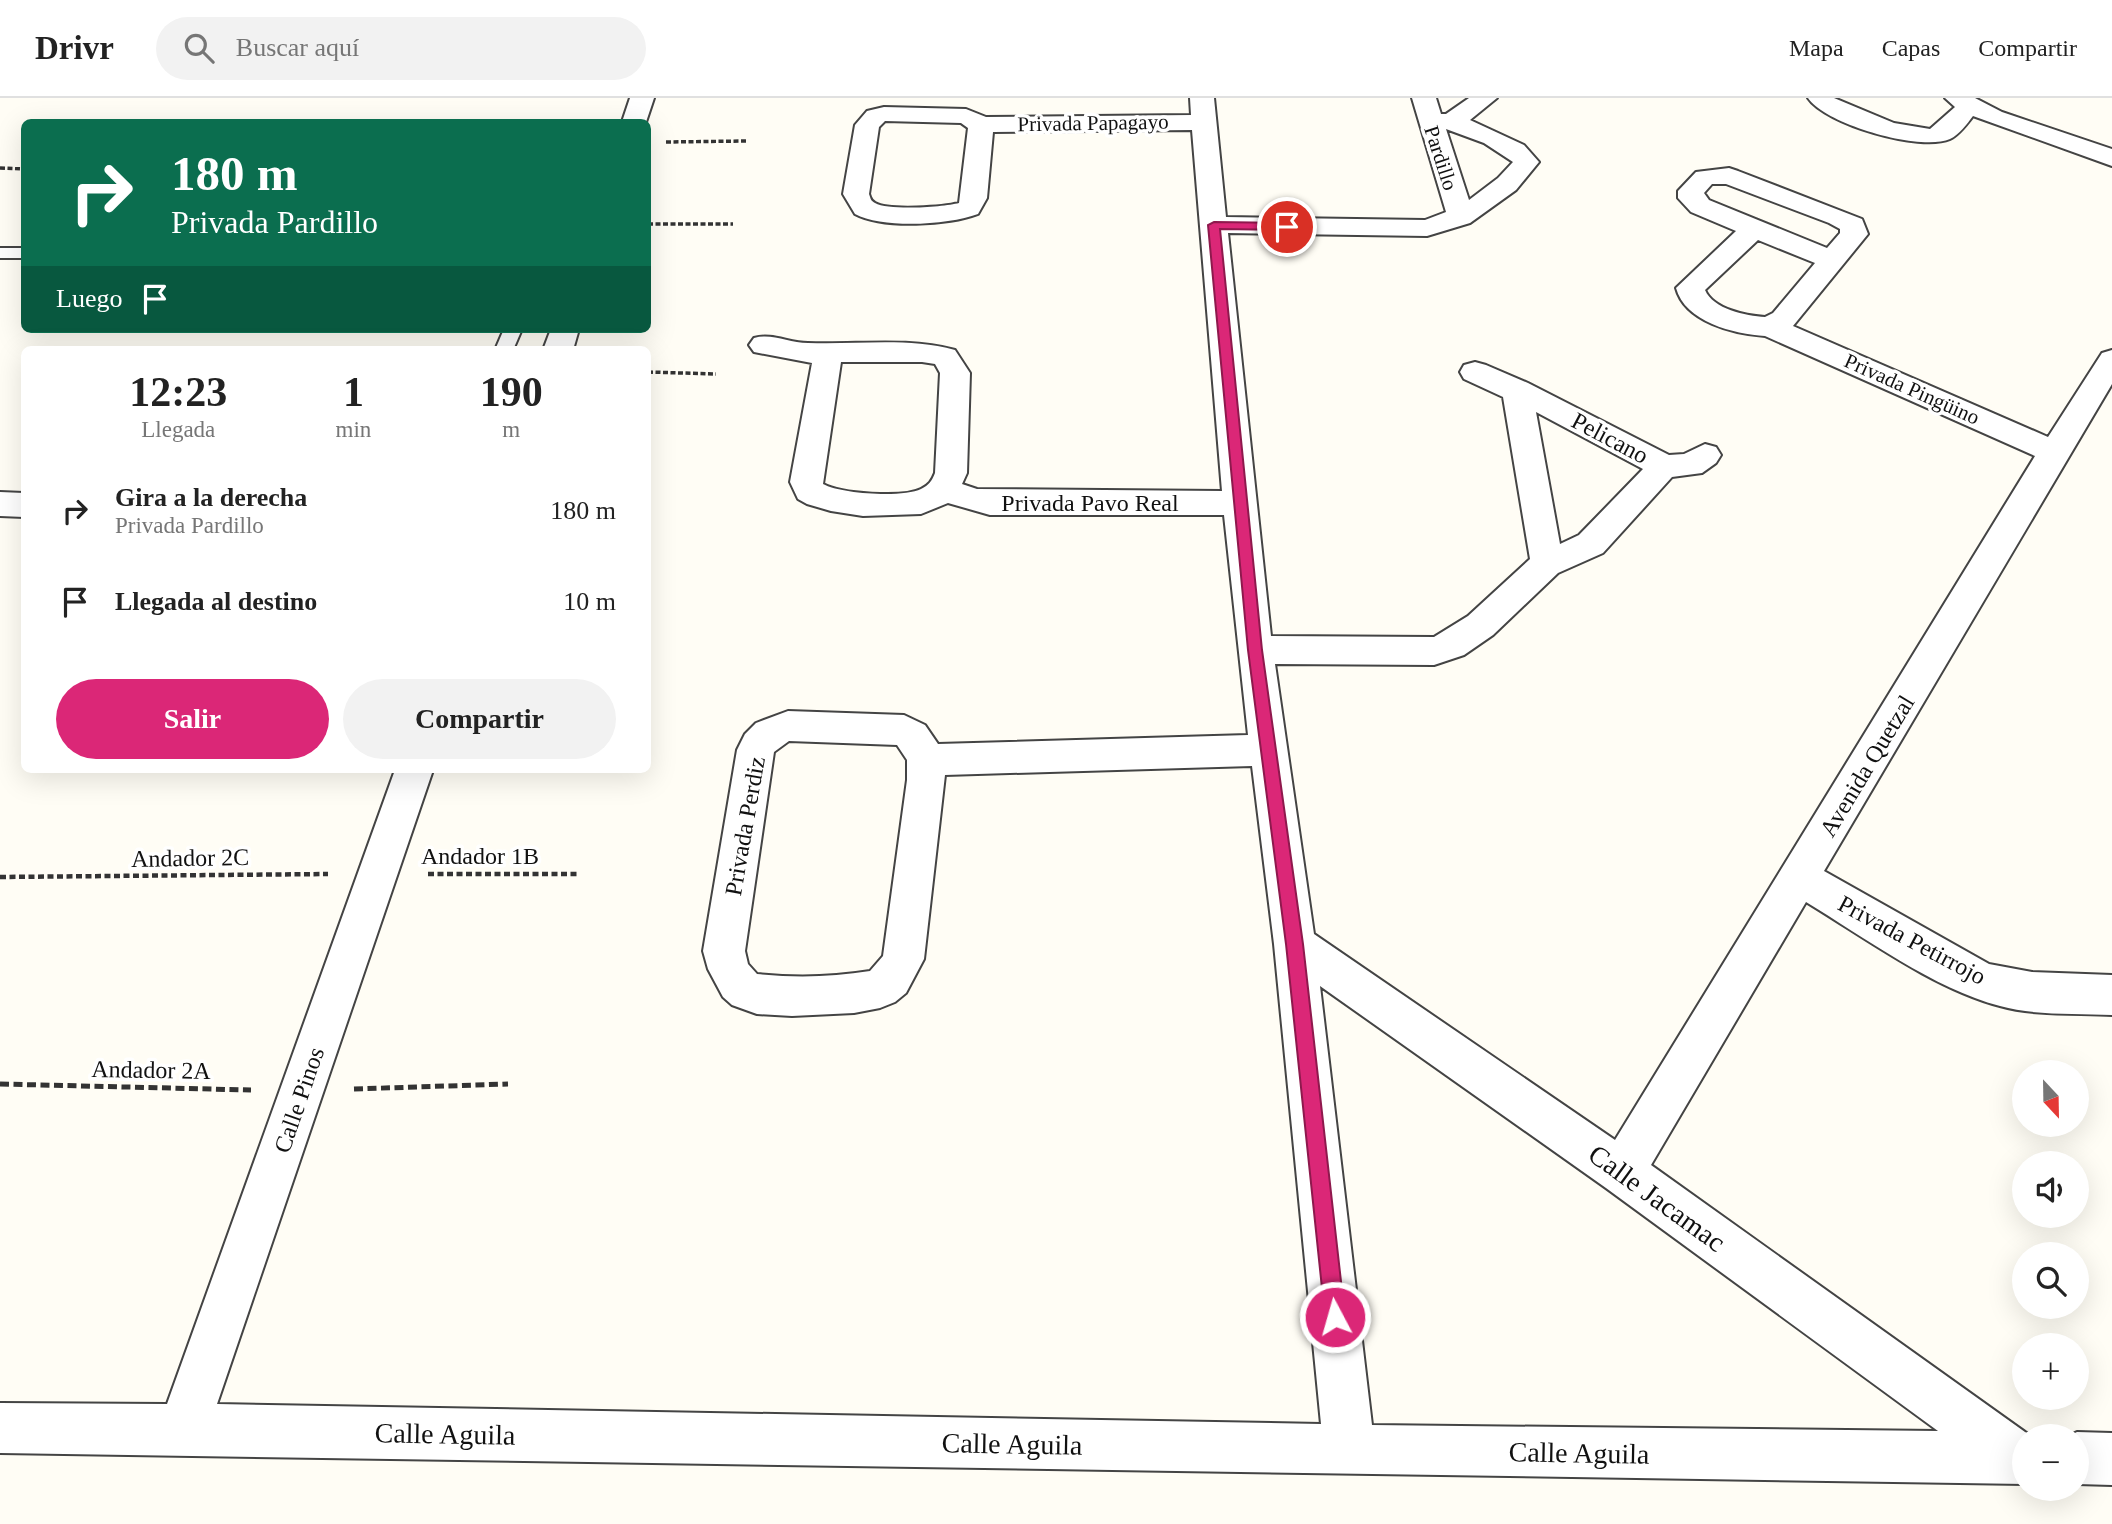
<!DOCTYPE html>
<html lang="es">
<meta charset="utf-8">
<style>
body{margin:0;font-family:Georgia,serif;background:#f2f2f2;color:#222;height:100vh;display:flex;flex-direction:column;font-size:26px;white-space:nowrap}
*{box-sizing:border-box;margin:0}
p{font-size:23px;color:#767676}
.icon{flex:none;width:38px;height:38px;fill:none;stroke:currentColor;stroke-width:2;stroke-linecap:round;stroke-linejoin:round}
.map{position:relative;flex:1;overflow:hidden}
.panel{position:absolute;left:21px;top:248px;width:630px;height:427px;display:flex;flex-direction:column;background:#fff;border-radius:10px;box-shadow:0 7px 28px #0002}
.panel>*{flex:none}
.top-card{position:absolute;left:21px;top:21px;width:630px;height:214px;border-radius:10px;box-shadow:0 7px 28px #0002;background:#0b6e4f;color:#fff;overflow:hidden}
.needle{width:46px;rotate:158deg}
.tools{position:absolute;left:2012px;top:962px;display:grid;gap:14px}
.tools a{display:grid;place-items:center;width:77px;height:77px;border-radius:50%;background:#fff;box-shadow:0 7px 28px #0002;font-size:35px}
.pin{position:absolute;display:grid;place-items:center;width:60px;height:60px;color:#fff;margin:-30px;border:4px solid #fff;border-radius:50%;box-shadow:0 2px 7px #0007}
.me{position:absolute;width:77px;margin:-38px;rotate:354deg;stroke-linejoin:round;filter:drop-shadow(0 0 5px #0008)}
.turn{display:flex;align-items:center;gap:24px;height:147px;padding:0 35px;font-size:32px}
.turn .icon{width:91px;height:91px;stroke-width:2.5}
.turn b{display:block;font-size:49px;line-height:60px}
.then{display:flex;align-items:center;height:66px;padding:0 35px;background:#0003;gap:14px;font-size:26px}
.eta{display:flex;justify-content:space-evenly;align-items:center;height:119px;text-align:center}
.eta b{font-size:42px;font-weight:800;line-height:49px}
.primary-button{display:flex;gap:14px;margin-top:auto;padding:14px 35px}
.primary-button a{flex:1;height:80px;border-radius:42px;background:#db2777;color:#fff;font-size:28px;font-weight:800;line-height:80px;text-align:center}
.primary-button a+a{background:#f2f2f2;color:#222}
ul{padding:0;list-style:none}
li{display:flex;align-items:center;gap:21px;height:91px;padding:0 35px}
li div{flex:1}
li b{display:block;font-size:26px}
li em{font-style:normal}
header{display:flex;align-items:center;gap:42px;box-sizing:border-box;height:98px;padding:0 35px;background:#fff;border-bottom:2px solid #e0e0e0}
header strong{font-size:33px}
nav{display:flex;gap:38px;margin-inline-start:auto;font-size:24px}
.search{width:490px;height:63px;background:#f2f2f2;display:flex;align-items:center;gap:18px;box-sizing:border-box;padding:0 24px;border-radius:38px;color:#767676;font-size:26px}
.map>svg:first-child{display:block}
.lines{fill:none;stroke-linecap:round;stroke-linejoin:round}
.service-casing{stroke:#444;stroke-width:4}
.minor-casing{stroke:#444;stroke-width:4}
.path-far2{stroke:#333;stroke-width:3.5;stroke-dasharray:5 2.5;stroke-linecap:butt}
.path-far1{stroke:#333;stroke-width:4.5;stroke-dasharray:6 3.5;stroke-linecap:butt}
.path{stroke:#333;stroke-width:5;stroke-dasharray:9 4.5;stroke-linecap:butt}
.service{fill:#fff;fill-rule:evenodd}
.minor{fill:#fff;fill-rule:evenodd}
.route{fill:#db2777;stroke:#8e194d;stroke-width:2}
.labels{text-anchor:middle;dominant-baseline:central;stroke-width:7;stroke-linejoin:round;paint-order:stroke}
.far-street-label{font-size:21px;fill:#111;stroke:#fff}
.street-label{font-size:24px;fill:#111;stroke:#fff}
.near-street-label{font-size:28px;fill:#111;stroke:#fff}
</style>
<header>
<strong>Drivr</strong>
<div class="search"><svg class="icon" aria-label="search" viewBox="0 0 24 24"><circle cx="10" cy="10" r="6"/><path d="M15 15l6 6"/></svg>Buscar aquí</div>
<nav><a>Mapa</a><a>Capas</a><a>Compartir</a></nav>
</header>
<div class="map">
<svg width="2112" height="1426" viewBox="0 0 2112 1426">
<rect width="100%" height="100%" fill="#fffdf5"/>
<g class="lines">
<defs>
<g id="service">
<rect x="0" y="150" width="24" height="10"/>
<path d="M504,231H522L513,252H495Z"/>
</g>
<g id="minor">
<path d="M630,0H654L646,24H622Z"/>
<path d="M1190,0H1214L1226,119L1425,122L1446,114L1412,0H1436L1441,16H1446L1469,0H1497L1470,22L1524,47L1539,64L1516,92L1470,125L1427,138L1228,135L1271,538L1434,539L1468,518L1530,461L1503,299L1464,281L1460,274L1464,267L1475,264L1486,267L1528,285L1669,357L1684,356L1705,346L1716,349L1721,357L1716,365L1702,375L1672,379L1603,455L1558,475L1493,537L1464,557L1434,567L1275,566L1314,836L1615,1042L2035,358L1765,238C1734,236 1685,224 1676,190L1736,133L1691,114L1678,100V93L1696,74L1729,70L1738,73L1862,121L1868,136L1793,228L2048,339L2102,255L2112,252V286L1824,773L1989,866L2032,874L2112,877V917C2075,915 2035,918 2000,908C1934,891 1864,839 1806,804L1651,1067L2025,1334L2036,1339H2025V1386L0,1355V1305L167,1306L395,672H433L217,1306L1321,1326L1274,846L1252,668L945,677L924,861L906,895L895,904L880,910L854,915L792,918L757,916L732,907L723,899L708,871L703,853L737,652L745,636L756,625L788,613L904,617L925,627L938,646L1248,637L1224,417H990L948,405L921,416L863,418L831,413L807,406L798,401L790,384L812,265L754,254L749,247L754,240C772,235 789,245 808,245C857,247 907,239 955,252L970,275L967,375L962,386L977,391L1222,393L1192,32L993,34L987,100L978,116C949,127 883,131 855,116L843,96L855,27L867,13L884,9L966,11L986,19L1191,17ZM885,23L961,25L968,30L959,105C944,109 889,113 875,105C870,102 871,101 869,96L879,29ZM1446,31L1484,45L1513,64L1498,80L1469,102ZM1712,86H1726L1829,125L1840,131V135L1827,150L1709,102L1704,95ZM1758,142L1815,165L1773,215L1765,219C1746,218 1713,211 1705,192ZM841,264H922L935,266L940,275L935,375C932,383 929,387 921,391C903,400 841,396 823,386ZM1536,314L1643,371L1579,437L1560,446ZM789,643L897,647L907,662V682L883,858L870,873C833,879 795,880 757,876L748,866L745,853L774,654ZM1320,888L1606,1090L1938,1333L1372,1327Z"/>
<path d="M1808,0H1834L1894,25L1930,31L1955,9L1945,0H1975L2002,14L2112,51V68L1973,18C1967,26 1959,37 1950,41C1920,54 1825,26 1808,0Z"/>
<path d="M551,231H579L573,252H543Z"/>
<path d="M0,394L24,395V419L0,418Z"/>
<path d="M2077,1334L2112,1335V1387L2077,1386V1339H2066Z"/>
</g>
</defs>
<use href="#service" class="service-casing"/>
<use href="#minor" class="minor-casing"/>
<g class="path-far2">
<path d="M666,44L746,43"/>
<path d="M0,70L24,71"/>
<path d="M648,126H733"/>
<path d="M648,274L716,276"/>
</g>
<g class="path-far1">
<path d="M428,776H580"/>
<path d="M0,779L328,776"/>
</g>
<g class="path">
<path d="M0,986L251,992"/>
<path d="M354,991L508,986"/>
</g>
<use href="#service" class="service"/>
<use href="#minor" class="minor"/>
</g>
<path class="route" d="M1214,124L1287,125L1293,129L1287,132L1220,131L1262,552L1303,846L1345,1219L1342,1226L1335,1229L1328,1226L1325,1219L1286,846L1248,552L1208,127Z"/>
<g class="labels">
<g class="far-street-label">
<text transform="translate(1093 25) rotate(-1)">Privada Papagayo</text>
<text transform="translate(1441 60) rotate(72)">Pardillo</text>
<text transform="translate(1912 291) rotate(24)">Privada Pingüino</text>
</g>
<g class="street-label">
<text transform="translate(1610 340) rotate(28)">Pelicano</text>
<text x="1090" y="405">Privada Pavo Real</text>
<text transform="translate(1867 668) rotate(-59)">Avenida Quetzal</text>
<text transform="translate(745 728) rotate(-80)">Privada Perdiz</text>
<text x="480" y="758">Andador 1B</text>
<text transform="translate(190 760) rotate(-1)">Andador 2C</text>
<text transform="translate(1912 842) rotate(28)">Privada Petirrojo</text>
<text transform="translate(151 972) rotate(1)">Andador 2A</text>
<text transform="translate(299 1002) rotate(-71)">Calle Pinos</text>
</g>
<g class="near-street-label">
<text transform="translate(1657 1100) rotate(36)">Calle Jacamac</text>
<text transform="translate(445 1336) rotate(1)">Calle Aguila</text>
<text transform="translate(1012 1346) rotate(1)">Calle Aguila</text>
<text transform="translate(1579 1355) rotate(1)">Calle Aguila</text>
</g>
</g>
</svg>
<div class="tools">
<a><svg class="needle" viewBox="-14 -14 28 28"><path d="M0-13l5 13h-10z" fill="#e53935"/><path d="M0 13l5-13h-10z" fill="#767676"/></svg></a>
<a><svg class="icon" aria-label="sound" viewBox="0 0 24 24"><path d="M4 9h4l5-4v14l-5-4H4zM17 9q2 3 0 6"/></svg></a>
<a><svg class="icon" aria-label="search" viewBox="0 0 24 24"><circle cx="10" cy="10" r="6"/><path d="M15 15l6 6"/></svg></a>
<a>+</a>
<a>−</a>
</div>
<div class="pin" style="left:1287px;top:129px;background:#d93025"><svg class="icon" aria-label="arrive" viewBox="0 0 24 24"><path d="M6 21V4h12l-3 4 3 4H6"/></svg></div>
<svg class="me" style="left:1335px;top:1219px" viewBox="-20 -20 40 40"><circle r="17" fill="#db2777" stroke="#fff" stroke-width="3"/><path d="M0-11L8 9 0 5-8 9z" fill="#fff"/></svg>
<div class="top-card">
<div class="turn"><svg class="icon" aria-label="right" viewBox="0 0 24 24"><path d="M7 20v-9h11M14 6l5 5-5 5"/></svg><div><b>180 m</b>Privada Pardillo</div></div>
<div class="then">Luego<svg class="icon" aria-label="arrive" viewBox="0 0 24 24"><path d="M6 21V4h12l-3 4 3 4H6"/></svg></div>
</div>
<section class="panel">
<div class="eta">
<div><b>12:23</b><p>Llegada</p></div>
<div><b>1</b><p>min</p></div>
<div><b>190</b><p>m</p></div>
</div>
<ul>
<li><svg class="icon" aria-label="right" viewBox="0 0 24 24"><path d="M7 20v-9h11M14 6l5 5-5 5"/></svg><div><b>Gira a la derecha</b><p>Privada Pardillo</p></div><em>180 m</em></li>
<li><svg class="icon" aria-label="arrive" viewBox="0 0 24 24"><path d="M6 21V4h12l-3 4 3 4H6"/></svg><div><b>Llegada al destino</b></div><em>10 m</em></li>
</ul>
<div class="primary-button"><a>Salir</a><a>Compartir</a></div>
</section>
</div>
